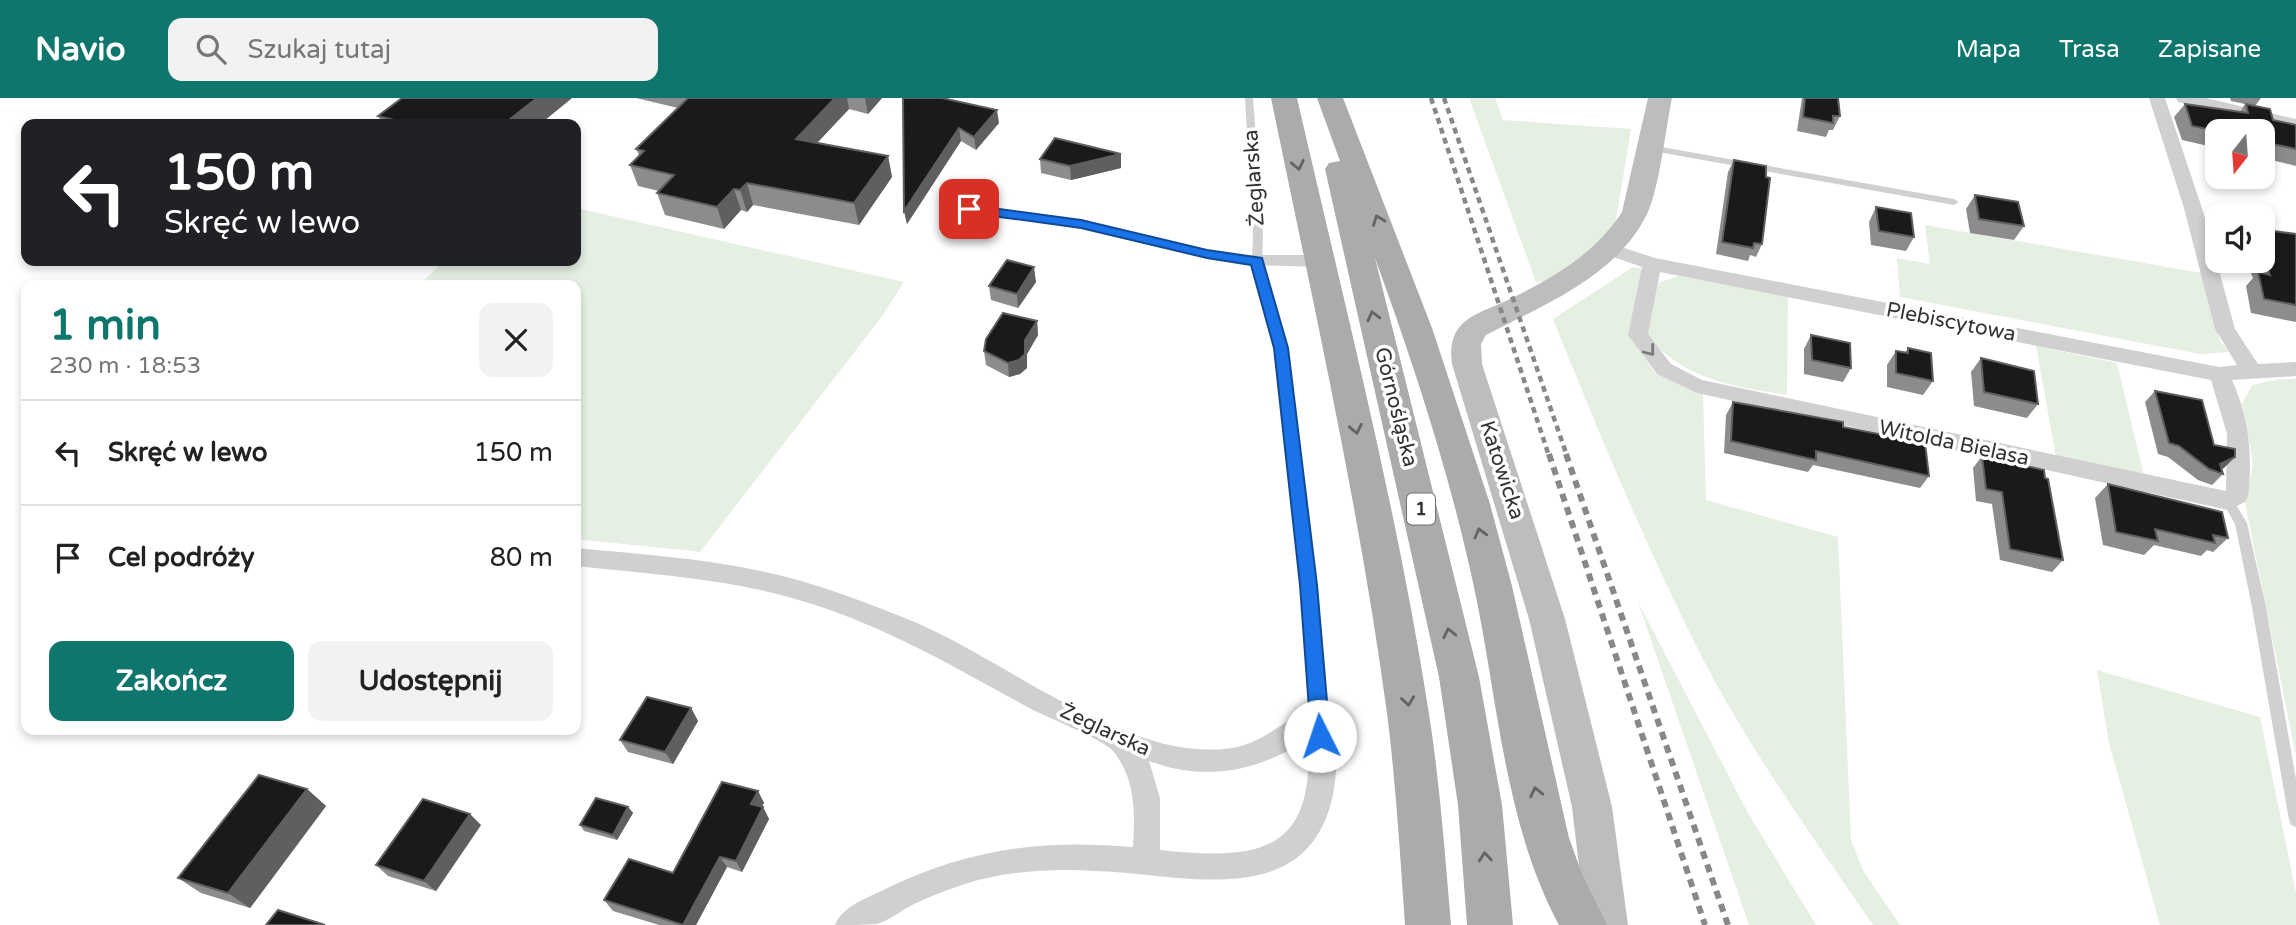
<!DOCTYPE html>
<html lang="pl">
<meta charset="utf-8">
<style>
body{margin:0;font-family:"Varela Round",sans-serif;background:#f2f2f2;color:#222;height:100vh;display:flex;flex-direction:column;font-size:26px;white-space:nowrap}
*{box-sizing:border-box;margin:0}
p{font-size:23px;color:#767676}
.icon{flex:none;width:38px;height:38px;fill:none;stroke:currentColor;stroke-width:2;stroke-linecap:round;stroke-linejoin:round}
.map{position:relative;flex:1;overflow:hidden}
.drawer{position:absolute;left:21px;top:182px;width:560px;height:455px;display:flex;flex-direction:column;background:#fff;border-radius:14px;box-shadow:0 4px 10px #0003}
.drawer>*{flex:none}
.guide{position:absolute;left:21px;top:21px;width:560px;height:147px;border-radius:14px;box-shadow:0 4px 10px #0003;background:#202124;color:#fff;overflow:hidden}
.needle{width:46px;rotate:197deg}
.buttons{position:absolute;left:2205px;top:21px;display:grid;gap:14px}
.buttons a{display:grid;place-items:center;width:70px;height:70px;border-radius:14px;background:#fff;box-shadow:0 4px 10px #0003;font-size:35px}
.pin{position:absolute;display:grid;place-items:center;width:60px;height:60px;color:#fff;margin:-30px;border-radius:14px;box-shadow:0 4px 10px #0006}
.me{position:absolute;width:77px;margin:-38px;rotate:356deg;stroke-linejoin:round;filter:drop-shadow(0 0 5px #0008)}
.turn{display:flex;align-items:center;gap:24px;height:147px;padding:0 28px;font-size:32px}
.turn .icon{width:91px;height:91px;stroke-width:2.5}
.turn b{display:block;font-size:49px;line-height:60px}
.round{display:grid;place-items:center;flex:none;width:74px;height:74px;border-radius:14px;background:#f2f2f2}
.summary{display:flex;align-items:center;justify-content:space-between;height:119px;padding:0 28px}
h1{font-size:42px;font-weight:700;line-height:52px;color:#0f766e}
.cta{display:flex;gap:14px;margin-top:auto;padding:14px 28px}
.cta a{flex:1;height:80px;border-radius:14px;background:#0f766e;color:#fff;font-size:28px;font-weight:700;line-height:80px;text-align:center}
.cta a+a{background:#f2f2f2;color:#222}
ul{padding:0;list-style:none}
li{display:flex;align-items:center;gap:21px;height:105px;padding:0 28px;border-top:2px solid #e0e0e0}
li div{flex:1}
li b{display:block;font-size:26px}
li em{font-style:normal}
header{display:flex;align-items:center;gap:42px;box-sizing:border-box;height:98px;padding:0 35px;background:#0f766e;color:#fff}
header strong{font-size:33px}
nav{display:flex;gap:38px;margin-inline-start:auto;font-size:24px}
.search{width:490px;height:63px;background:#f2f2f2;display:flex;align-items:center;gap:18px;box-sizing:border-box;padding:0 24px;border-radius:14px;color:#767676;font-size:26px}
.map>svg:first-child{display:block}
.green{fill:#e5efe2}
.lines{fill:none;stroke-linecap:round;stroke-linejoin:round}
.lane{fill:#d0d0d0;fill-rule:evenodd}
.street{fill:#d0d0d0;fill-rule:evenodd}
.secondary{fill:#bdbdbd;fill-rule:evenodd}
.primary{fill:#ababab;fill-rule:evenodd}
.rail-far1{stroke:#888;stroke-width:4.5;stroke-dasharray:6 4.5;stroke-linecap:butt}
.rail{stroke:#888;stroke-width:6;stroke-dasharray:8 6;stroke-linecap:butt}
.wall{fill:#8c8c8c}
.shaded-wall{fill:#5f5f5f}
.building{fill:#1a1a1a;stroke:#5f5f5f;stroke-width:2}
.oneway{stroke:#636363}
.oneway2{stroke:#7a7a7a}
.route{fill:#1a73e8;stroke:#114b97;stroke-width:2}
.labels{text-anchor:middle;dominant-baseline:central;stroke-width:7;stroke-linejoin:round;paint-order:stroke}
.shield{fill:#fff;stroke:#707070;stroke-width:2}
.shield-label{font-size:19px;font-weight:bold;fill:#333}
.street-label{font-size:21px;fill:#333;stroke:#fff}
</style>
<header>
<strong>Navio</strong>
<div class="search"><svg class="icon" aria-label="search" viewBox="0 0 24 24"><circle cx="10" cy="10" r="6"/><path d="M15 15l6 6"/></svg>Szukaj tutaj</div>
<nav><a>Mapa</a><a>Trasa</a><a>Zapisane</a></nav>
</header>
<div class="map">
<svg width="2296" height="827" viewBox="0 0 2296 827">
<rect width="100%" height="100%" fill="#fff"/>
<g class="green">
<path d="M1469,0H1495L1503,22L1631,31L1615,128L1557,181L1536,184Z"/>
<path d="M576,110L904,184L883,217L700,454L576,441V187H419L444,163H576Z"/>
<path d="M1925,127L2202,175L2220,243L2229,254L2200,256L1900,199L1897,160L1930,166Z"/>
<path d="M1633,169L1645,171L1631,240L1655,275L1703,296L1706,402L1838,439L1851,742L1864,774L1900,827H1873C1815,742 1754,658 1706,567C1648,454 1600,338 1553,221Z"/>
<path d="M1678,178L1788,198L1787,297C1731,288 1686,282 1647,238L1658,185Z"/>
<path d="M2036,248L2117,265L2144,378L2056,359Z"/>
<path d="M2280,281H2296V658L2245,405L2253,365L2242,306L2252,287Z"/>
<path d="M1638,504L1748,715L1816,827H1749Z"/>
<path d="M2097,572L2260,619L2296,795V827H2160L2109,645Z"/>
</g>
<g class="lines">
<g class="lane">
<path d="M1245,0H1253L1263,139L1262,163L1286,250L1314,487L1326,620L1324,624L1319,626L1314,624L1312,620L1302,487L1276,250L1253,166L1207,159L1081,129L969,114L964,111L969,108L1081,123L1207,153L1252,159L1253,139Z"/>
<path d="M1650,47L1954,101L1959,104L1954,107L1647,52L1645,50Z"/>
<path d="M2228,398L2232,400L2247,425L2266,509L2296,681V729L2291,727L2289,722L2252,509L2235,426L2222,403L2224,400Z"/>
</g>
<g class="street">
<path d="M2149,0H2165L2202,110L2235,231L2258,266L2296,264V278L2232,282C2249,319 2253,359 2248,398L2245,404L2228,412L1697,295L1657,276L1628,237L1642,169L1602,155L1600,151L1609,145L1655,160L2219,269L2237,267L2215,231L2184,110ZM1660,174L2211,282L2227,336L2226,393L1702,282L1671,266L1648,236Z"/>
<path d="M2176,0H2206L2296,21V31L2178,4Z"/>
<path d="M1257,157H1319L1329,163L1319,169L1250,167L1247,163L1250,159Z"/>
<path d="M576,450C638,456 700,460 761,473C814,484 866,504 917,525C1002,562 1104,644 1197,651C1262,656 1267,627 1319,609L1328,612C1339,636 1338,676 1332,701C1308,803 1205,782 1127,775C1090,772 1053,770 1016,775C980,779 946,791 914,806C902,812 890,822 877,826C865,827 847,827 835,827C842,809 865,801 881,793C966,751 1039,741 1133,749C1135,715 1136,681 1113,653C1104,642 1049,620 1033,612C954,569 879,524 792,500C722,480 648,476 576,468ZM1308,641C1315,757 1257,762 1160,752V700L1149,663C1206,684 1257,674 1308,641Z"/>
</g>
<path class="secondary" d="M1648,0H1672C1666,29 1659,92 1647,116C1616,179 1545,206 1486,237L1481,246L1482,266L1565,521L1612,709L1628,827H1586L1572,709L1529,521L1452,266C1450,251 1451,237 1463,225C1474,215 1493,209 1506,203C1551,181 1594,157 1622,114Z"/>
<g class="primary">
<path d="M1271,0H1297C1344,205 1397,409 1429,616C1440,686 1445,757 1451,827H1405C1400,756 1396,686 1387,615C1359,408 1313,205 1271,0Z"/>
<path d="M1317,0H1343L1432,230L1490,406L1512,488L1569,740L1582,776L1607,827H1559C1504,725 1498,601 1474,489C1450,377 1414,267 1375,160L1479,579L1502,707L1513,827H1467L1458,707L1439,579L1325,71L1329,65L1340,63Z"/>
</g>
<g class="rail-far1">
<path d="M1431,0L1549,358"/>
<path d="M1444,0L1567,358"/>
</g>
<g class="rail">
<path d="M1549,356L1705,827"/>
<path d="M1566,356L1728,827"/>
</g>
</g>
<g class="wall">
<path d="M402,0H572L540,26H383L378,18Z"/>
<path d="M636,0H882L868,16L849,11L817,45L888,58L892,79L859,127L753,107L747,114L741,112L724,131L665,117L657,95L659,93L638,88L630,67L639,57L636,51L678,10Z"/>
<path d="M903,0L999,25L976,52L961,43L907,126L904,113Z"/>
<path d="M1802,0H1838L1840,18L1833,32H1829L1826,39L1797,33Z"/>
<path d="M2230,0H2261L2255,8L2273,22L2296,27V68L2263,60V33H2217V50L2182,42L2174,19L2185,6L2240,14L2245,6L2231,3Z"/>
<path d="M1121,56V70L1071,82L1041,75L1040,61Z"/>
<path d="M1734,62L1762,146L1756,159L1750,157L1748,163L1716,156L1728,74Z"/>
<path d="M1975,97L2024,128L2014,142L1970,135L1966,111Z"/>
<path d="M1876,109L1914,139L1906,153L1871,147L1869,124Z"/>
<path d="M2263,133L2296,136V224L2251,215L2246,188L2253,180L2246,163H2263Z"/>
<path d="M1036,184L1018,210L991,202L989,188Z"/>
<path d="M1037,223L1038,237L1027,256V270L1020,276L1009,279L986,267L984,253Z"/>
<path d="M1811,237L1851,270L1843,284L1804,276V251Z"/>
<path d="M1908,250L1933,283L1923,297L1887,289V267L1896,253L1905,255Z"/>
<path d="M1981,260L2038,306L2027,320L1974,308L1971,274Z"/>
<path d="M2155,293L2214,347L2224,370L2222,371L2223,376L2212,387L2198,382L2168,359L2158,356L2145,304Z"/>
<path d="M1733,304L1843,329L1929,378L1920,390L1813,367L1808,374L1724,355L1726,317Z"/>
<path d="M1982,358L2063,462L2052,474L2000,462L1992,406L1976,403L1973,370Z"/>
<path d="M2108,386L2228,440L2213,454L2207,452L2201,458L2154,447L2144,457L2103,447L2095,400Z"/>
<path d="M691,610L698,623L673,666L628,654L620,642Z"/>
<path d="M307,691L326,708L250,810L201,795L178,780Z"/>
<path d="M758,693L764,705L761,709H763L769,721L742,774L727,769L696,827H659L613,813L604,802L673,775Z"/>
<path d="M628,709L633,715L617,742L584,733L580,727Z"/>
<path d="M481,727L436,793L388,778L376,767Z"/>
</g>
<g class="shaded-wall">
<path d="M537,0H572L540,26H504Z"/>
<path d="M835,0H847L849,11L801,62L796,41Z"/>
<path d="M865,0H882L868,16Z"/>
<path d="M997,12L999,25L976,52L974,39Z"/>
<path d="M959,30L961,43L907,126L904,113Z"/>
<path d="M1121,56V70L1071,82L1070,68Z"/>
<path d="M888,58L892,79L859,127L854,105Z"/>
<path d="M747,85L753,107L747,114L740,92Z"/>
<path d="M734,91L741,112L724,131L717,109Z"/>
<path d="M1034,169L1036,184L1018,210L1017,196Z"/>
<path d="M1037,223L1038,237L1027,256V270L1020,276L1009,279L1008,265Z"/>
<path d="M2235,359L2224,370L2216,374L2220,366Z"/>
<path d="M691,610L698,623L673,666L665,654Z"/>
<path d="M307,691L326,708L250,810L228,795Z"/>
<path d="M758,693L764,705L757,718L751,706Z"/>
<path d="M628,709L633,715L617,742L613,737Z"/>
<path d="M763,709L769,721L742,774L736,763Z"/>
<path d="M470,716L481,727L436,793L424,783Z"/>
<path d="M720,759L727,769L696,827H683Z"/>
</g>
<g class="building">
<path d="M402,0H537L504,26H410L378,18Z"/>
<path d="M688,0H835L796,41L888,58L854,105L747,85L740,92L734,91L717,109L657,95L674,77L630,67L644,53L636,51Z"/>
<path d="M903,0H942L997,12L974,39L959,30L904,113Z"/>
<path d="M1805,0H1838L1840,18H1833V25L1803,19Z"/>
<path d="M2185,6L2248,15L2246,6L2270,11L2273,22L2296,27V51L2263,44V33H2217L2192,28Z"/>
<path d="M1055,40L1121,56L1070,68L1040,61Z"/>
<path d="M1734,62L1766,68V79L1770,80L1762,146L1754,145L1753,150L1722,144Z"/>
<path d="M1975,97L2018,104L2024,128L1979,121Z"/>
<path d="M1876,109L1911,115L1914,139L1879,133Z"/>
<path d="M2267,132L2296,136V207L2264,201L2258,174L2270,177L2263,159V133Z"/>
<path d="M1007,162L1034,169L1017,196L989,188Z"/>
<path d="M1003,215L1037,223L1025,242V256L1019,262L1008,265L984,253L986,241Z"/>
<path d="M1811,237L1850,245L1851,270L1812,262Z"/>
<path d="M1908,250L1931,255L1933,283L1896,275V253L1908,255Z"/>
<path d="M1981,260L2034,273L2038,306L1984,294Z"/>
<path d="M2155,293L2202,302L2214,347L2235,351V359L2220,366L2223,376L2209,371L2179,348L2169,345Z"/>
<path d="M1733,304L1843,324V329L1925,345L1929,378L1816,353V362L1731,343Z"/>
<path d="M1982,358L2044,372L2045,380L2048,381L2063,462L2010,451L2002,394L1986,391Z"/>
<path d="M2108,386L2222,414L2228,440L2213,437L2215,445L2155,431L2158,443L2116,434Z"/>
<path d="M647,599L691,610L665,654L620,642Z"/>
<path d="M259,677L307,691L228,795L178,780Z"/>
<path d="M722,684L758,693L751,706L763,709L736,763L720,759L683,827L604,802L629,761L673,775Z"/>
<path d="M596,700L628,709L613,737L580,727Z"/>
<path d="M423,701L470,716L424,783L376,767Z"/>
<path d="M278,812L325,827H266Z"/>
</g>
<defs><path id="oneway-chevron" d="M-2-3.5L2.5 0L-2 3.5" fill="none" stroke-width="1.6" stroke-linecap="round" stroke-linejoin="round" transform="scale(1.75)"/></defs>
<g class="oneway">
<use href="#oneway-chevron" transform="translate(1298 67) rotate(78)"/>
<use href="#oneway-chevron" transform="translate(1378 122) rotate(-111)"/>
<use href="#oneway-chevron" transform="translate(1373 218) rotate(-104)"/>
<use href="#oneway-chevron" transform="translate(1356 331) rotate(78)"/>
<use href="#oneway-chevron" transform="translate(1480 435) rotate(-105)"/>
<use href="#oneway-chevron" transform="translate(1449 535) rotate(-103)"/>
<use href="#oneway-chevron" transform="translate(1408 603) rotate(82)"/>
<use href="#oneway-chevron" transform="translate(1536 694) rotate(-102)"/>
<use href="#oneway-chevron" transform="translate(1485 759) rotate(-95)"/>
</g>
<use class="oneway2" href="#oneway-chevron" transform="translate(1650 253) rotate(52)"/>
<path class="route" d="M969,107L1081,122L1207,152L1262,160L1288,250L1317,487L1330,638L1327,644H1314L1311,638L1300,487L1274,250L1251,167L1207,160L1081,130L964,114L963,111Z"/>
<g class="labels">
<rect class="shield" x="1407" y="395.5" width="28" height="31" rx="5"/>
<g class="shield-label">
<text x="1421" y="411">1</text>
</g>
<g class="street-label">
<text transform="translate(1254 80) rotate(-94)">Żeglarska</text>
<text transform="translate(1951 224) rotate(11)">Plebiscytowa</text>
<text transform="translate(1396 309) rotate(76)">Górnośląska</text>
<text transform="translate(1954 345) rotate(12)">Witolda Bielasa</text>
<text transform="translate(1502 372) rotate(72)">Katowicka</text>
<text transform="translate(1105 632) rotate(25)">Żeglarska</text>
</g>
</g>
</svg>
<div class="buttons">
<a><svg class="needle" viewBox="-14 -14 28 28"><path d="M0-13l5 13h-10z" fill="#e53935"/><path d="M0 13l5-13h-10z" fill="#767676"/></svg></a>
<a><svg class="icon" aria-label="sound" viewBox="0 0 24 24"><path d="M4 9h4l5-4v14l-5-4H4zM17 9q2 3 0 6"/></svg></a>
</div>
<div class="pin" style="left:969px;top:111px;background:#d93025"><svg class="icon" aria-label="arrive" viewBox="0 0 24 24"><path d="M6 21V4h12l-3 4 3 4H6"/></svg></div>
<svg class="me" style="left:1320px;top:638px" viewBox="-20 -20 40 40"><circle r="19" fill="#fff"/><path d="M0-13L10 11 0 6-10 11z" fill="#1a73e8"/></svg>
<div class="guide">
<div class="turn"><svg class="icon" aria-label="left" viewBox="0 0 24 24"><path d="M17 20v-9H6M10 6l-5 5 5 5"/></svg><div><b>150 m</b>Skręć w lewo</div></div>
</div>
<section class="drawer">
<div class="summary"><div><h1>1 min</h1><p>230 m · 18:53</p></div><a class="round"><svg class="icon" aria-label="close" viewBox="0 0 24 24"><path d="M6 6l12 12M18 6L6 18"/></svg></a></div>
<ul>
<li><svg class="icon" aria-label="left" viewBox="0 0 24 24"><path d="M17 20v-9H6M10 6l-5 5 5 5"/></svg><div><b>Skręć w lewo</b></div><em>150 m</em></li>
<li><svg class="icon" aria-label="arrive" viewBox="0 0 24 24"><path d="M6 21V4h12l-3 4 3 4H6"/></svg><div><b>Cel podróży</b></div><em>80 m</em></li>
</ul>
<div class="cta"><a>Zakończ</a><a>Udostępnij</a></div>
</section>
</div>
